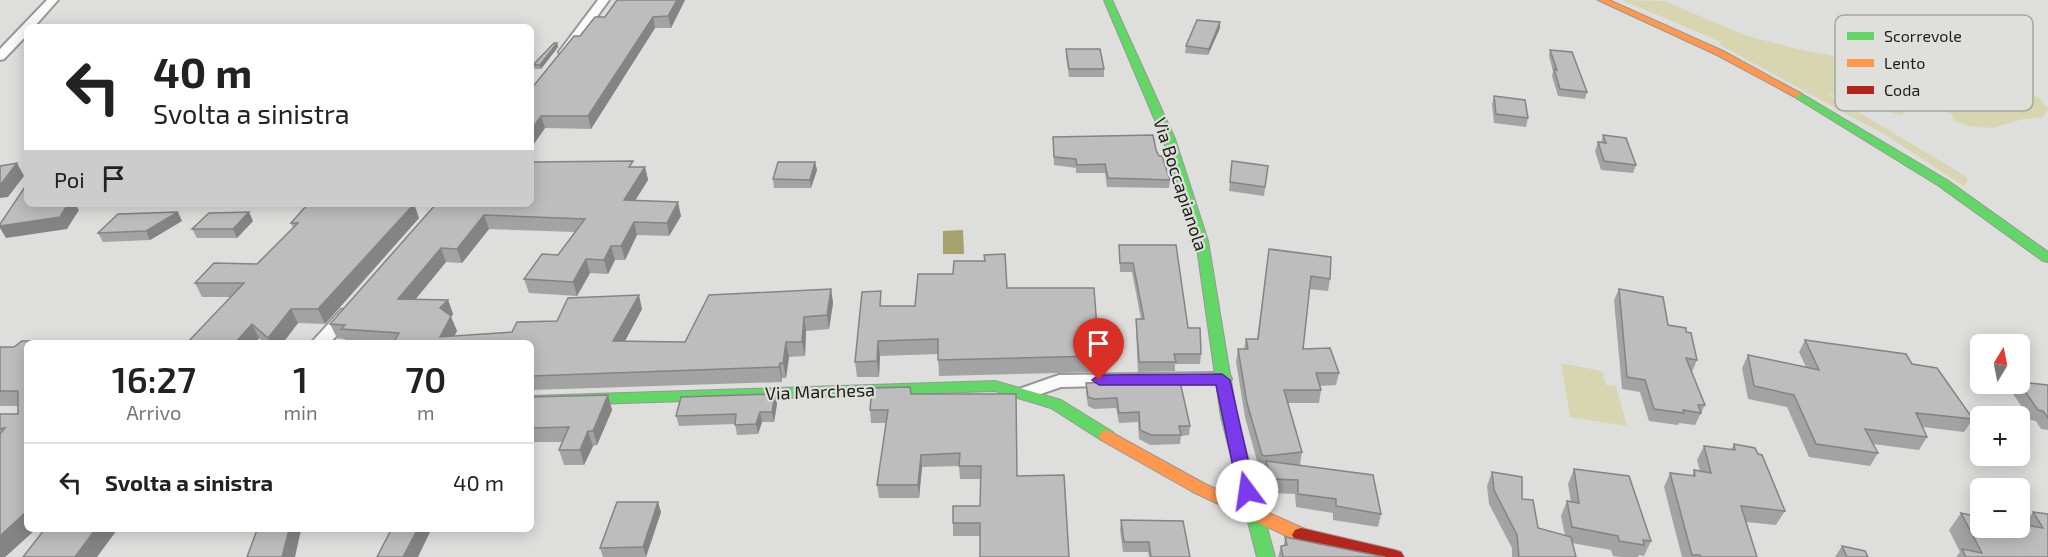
<!DOCTYPE html>
<html lang="it">
<meta charset="utf-8">
<style>
body{margin:0;font-family:"Exo 2",sans-serif;background:#f6f6f6;color:#222;height:100vh;display:flex;flex-direction:column;font-size:22px;white-space:nowrap}
*{box-sizing:border-box;margin:0}
p{font-size:20px;color:#767676}
.icon{flex:none;width:33px;height:33px;fill:none;stroke:currentColor;stroke-width:2;stroke-linecap:round;stroke-linejoin:round}
.map{position:relative;flex:1;overflow:hidden}
.details{position:absolute;left:24px;top:340px;width:510px;height:192px;display:flex;flex-direction:column;background:#fff;border-radius:9px;box-shadow:0 3px 15px #0003}
.details>*{flex:none}
.hud{position:absolute;left:24px;top:24px;width:510px;height:183px;border-radius:9px;box-shadow:0 3px 15px #0003;background:#fff;color:#222;overflow:hidden}
.needle{width:39px;rotate:10deg}
.tools{position:absolute;left:1970px;top:334px;display:grid;gap:12px}
.tools a{display:grid;place-items:center;width:60px;height:60px;border-radius:9px;background:#fff;box-shadow:0 3px 15px #0003;font-size:30px}
.pin{position:absolute;display:grid;place-items:center;width:51px;height:51px;color:#fff;margin:-62px -26px;border-radius:50% 50% 50% 0;rotate:-45deg;box-shadow:0 0 6px #0007}
.pin .icon{rotate:45deg}
.me{position:absolute;width:66px;margin:-33px;rotate:346deg;stroke-linejoin:round;filter:drop-shadow(0 0 4px #0008)}
.turn{display:flex;align-items:center;gap:21px;height:126px;padding:0 30px;font-size:27px}
.turn .icon{width:78px;height:78px;stroke-width:2.5}
.turn b{display:block;font-size:42px;line-height:51px}
.then{display:flex;align-items:center;height:57px;padding:0 30px;background:#0003;gap:12px;font-size:22px}
.eta{display:flex;justify-content:space-evenly;align-items:center;height:102px;text-align:center}
.eta b{font-size:36px;font-weight:600;line-height:42px}
ul{padding:0;list-style:none}
li{display:flex;align-items:center;gap:18px;height:78px;padding:0 30px;border-top:2px solid #e0e0e0}
li div{flex:1}
li b{display:block;font-size:22px}
li em{font-style:normal}
.map>svg:first-child{display:block}
.green{fill:#d7d6b1}
.water{fill:#a5a26e}
.lines{fill:none;stroke-linecap:round;stroke-linejoin:round}
.street-casing{stroke:#989896;stroke-width:4}
.fast-casing{stroke:#989896;stroke-width:2}
.slow-casing{stroke:#989896;stroke-width:2}
.jam-casing{stroke:#989896;stroke-width:2}
.street{fill:#fafafa;fill-rule:evenodd}
.fast{fill:#63d668;fill-rule:evenodd}
.slow{fill:#ff974d;fill-rule:evenodd}
.jam{fill:#b3261e;fill-rule:evenodd}
.wall{fill:#a3a3a3}
.shaded-wall{fill:#858484}
.building{fill:#bebdbd;stroke:#858484;stroke-width:1.5}
.route{fill:#7c3aed;stroke:#51269a;stroke-width:1.5}
.labels{text-anchor:middle;dominant-baseline:central;stroke-width:4.5;stroke-linejoin:round;paint-order:stroke}
.street-label{font-size:18px;fill:#1e1e1c;stroke:#dfdfdb}
.key{fill:#dfdfdb;stroke:#a5a5a2;stroke-width:1.5}
.key-label{font-size:16px;fill:#1e1e1c}
</style>
<div class="map">
<svg width="2048" height="557" viewBox="0 0 2048 557">
<rect width="100%" height="100%" fill="#dededc"/>
<g class="green">
<path d="M1622,0L1664,1L1747,36L1798,49L1889,67L1971,74L1886,23H1900L2039,98L2048,109L2043,117L2023,119L1993,128L1968,126L1955,121L1951,116L1953,115L1920,99L1900,102L1906,112L1901,115L1826,93L1964,175L1968,180L1964,186L1887,136L1720,45L1721,42Z"/>
<path d="M1561,363L1602,371L1606,385L1616,386L1627,426L1570,417Z"/>
</g>
<path class="water" d="M963,230L964,254H943V231Z"/>
<g class="lines">
<defs>
<g id="street">
<path d="M47,0H58L34,27H27V35L4,59L0,60V49Z"/>
<path d="M598,0H609L569,55H561L559,52Z"/>
<path d="M347,309L356,314L329,344H310L341,310Z"/>
<path d="M1222,373L1229,375L1231,379L1229,383L1061,387L1026,399L1019,397L1017,393L1019,389L1059,375Z"/>
</g>
<g id="fast">
<path d="M1104,0H1112L1175,139L1208,241L1237,417L1275,557H1257L1221,417L1196,241L1163,139Z"/>
<path d="M1797,91L1947,180L2048,252V262L2043,261L1939,186L1793,96L1792,94Z"/>
<path d="M995,381L1061,400L1113,432L1115,436L1113,440H1101L1051,408L995,391L531,406V396Z"/>
</g>
<g id="slow">
<path d="M1598,0H1609L1723,51L1802,94L1797,97L1793,96L1717,55Z"/>
<path d="M1107,430L1205,484L1307,530L1310,535L1307,540L1301,542L1295,540L1193,492L1101,440L1099,436L1101,432Z"/>
</g>
<path id="jam" d="M1301,528L1395,550L1401,552L1404,557H1365L1295,540L1292,535L1295,530Z"/>
</defs>
<use href="#street" class="street-casing"/>
<use href="#fast" class="fast-casing"/>
<use href="#slow" class="slow-casing"/>
<use href="#jam" class="jam-casing"/>
<use href="#street" class="street"/>
<use href="#fast" class="fast"/>
<use href="#slow" class="slow"/>
<use href="#jam" class="jam"/>
</g>
<g class="wall">
<path d="M685,0L671,28H655L591,129L545,128L531,148V89L580,36L605,17Z"/>
<path d="M1220,22V28L1208,55L1185,53L1186,46Z"/>
<path d="M557,43L558,47L541,69H535L533,65Z"/>
<path d="M1066,49L1104,69V77H1069L1066,57Z"/>
<path d="M1550,50L1587,92L1585,99L1558,96L1552,76L1553,71L1549,56Z"/>
<path d="M1494,96L1528,118L1526,127L1494,123L1492,104Z"/>
<path d="M1603,135L1636,165L1633,173L1601,170L1595,151L1598,142L1601,143Z"/>
<path d="M1053,137L1156,150L1170,180L1169,188L1107,187L1105,173H1076V168L1054,165Z"/>
<path d="M1232,161L1268,166L1264,196L1229,191Z"/>
<path d="M815,162L817,170L811,188H774L773,179Z"/>
<path d="M634,167H645L648,180L635,201L681,216L669,236L637,235L625,260H615L608,274L590,273L577,296L529,293L524,279L558,255L575,232L489,229L462,263L446,262L415,300H448L453,314L451,317L457,331L454,336L512,332L557,321L642,309L625,341L685,342L831,289L833,303L829,329L806,331L805,356L789,357L786,378H782V382L531,390V344H351L347,343L345,339L337,338L330,324L436,204H531Z"/>
<path d="M414,204L419,218L325,324L298,323L282,344H265L259,338L255,344H186L231,297H202L195,283L257,264L293,228L291,223Z"/>
<path d="M182,221L150,240L103,242L98,233Z"/>
<path d="M253,221L237,238H197L192,229Z"/>
<path d="M1119,245L1188,328L1201,354L1200,364H1175V371L1138,372L1136,328V319H1141L1132,272H1120Z"/>
<path d="M1269,249L1330,279L1328,291L1309,289L1303,349L1339,373L1336,385L1320,386L1321,390L1319,403H1288L1302,452L1300,465L1381,514L1378,527L1333,520V513L1296,507L1295,494L1268,493L1264,475L1265,469L1259,468L1245,417L1236,362L1238,349H1244L1246,339H1257Z"/>
<path d="M1007,288L1099,356L1098,372L939,376L938,354L880,356L879,377H857L855,362L882,306H915Z"/>
<path d="M1619,289L1668,325L1686,332L1697,360L1692,372L1705,405L1695,425L1679,423L1678,425L1649,421L1640,392L1622,389L1614,300Z"/>
<path d="M1805,340L1912,364L1973,419L1964,432L1923,427L1927,437L1919,450L1873,444L1878,453L1870,466L1809,457L1787,407L1748,399L1742,368L1748,355L1806,367L1799,352Z"/>
<path d="M22,341H103L105,344H27V530H35L5,557H0V414H18V406H0V347H14Z"/>
<path d="M2019,382L2048,385V430L2041,429L2036,421L2031,420L2011,391L2016,384H2019Z"/>
<path d="M1086,383L1190,426L1189,435L1181,436L1180,444L1150,445L1139,439L1138,422L1119,423L1116,408L1094,409L1088,406L1086,392Z"/>
<path d="M775,394L777,404L774,422H762L758,434L737,435L735,424L679,426L676,416Z"/>
<path d="M911,394H1016L980,536H953V523L980,506L981,479H960L959,466L922,467L919,498H879L877,485L886,423H871L870,410Z"/>
<path d="M608,395L612,410L597,445L593,446L584,465H564L559,450L562,442H531V397Z"/>
<path d="M1734,444L1785,511L1776,525L1746,522L1757,557H1682L1664,487L1670,473L1692,476L1694,470L1700,471L1697,460L1704,446L1731,450Z"/>
<path d="M1574,469L1651,541L1644,556L1639,555L1638,557H1621L1613,556L1611,550L1572,543L1576,557H1512V548L1489,504L1487,486L1492,472L1522,499L1538,528L1565,535L1561,516L1567,501L1571,502L1568,484Z"/>
<path d="M661,512L646,557H603L600,548Z"/>
<path d="M2033,512L2048,514V557H1956L1960,552L1949,530L1961,513L2024,524Z"/>
<path d="M1121,520L1190,557H1149L1148,552H1123L1120,530Z"/>
<path d="M1285,537L1385,557H1278L1281,546L1284,545Z"/>
<path d="M1842,546L1868,557H1835Z"/>
</g>
<g class="shaded-wall">
<path d="M677,0H685L671,28L668,16Z"/>
<path d="M653,17L655,28L591,129L588,116Z"/>
<path d="M1220,22V28L1208,55L1209,49Z"/>
<path d="M557,43L558,47L541,69L540,65Z"/>
<path d="M541,116L545,128L531,148V130Z"/>
<path d="M815,162L817,170L811,188L810,180Z"/>
<path d="M17,163L24,176L8,197L0,198V184Z"/>
<path d="M645,167L648,180L627,213L624,200Z"/>
<path d="M678,202L681,216L669,236L667,223Z"/>
<path d="M61,204H75L79,210L67,229L6,238L0,228V226Z"/>
<path d="M414,204L419,218L325,324L318,309Z"/>
<path d="M178,212L182,221L150,240L146,231Z"/>
<path d="M249,212L253,221L237,238L233,229Z"/>
<path d="M484,215L489,229L462,263L457,249Z"/>
<path d="M634,222L637,235L625,260L621,246Z"/>
<path d="M611,246L615,260L608,274L604,260Z"/>
<path d="M441,248L446,262L404,313L398,299Z"/>
<path d="M586,259L590,273L577,296L573,282Z"/>
<path d="M831,289L833,303L829,329L827,315Z"/>
<path d="M639,295L642,309L617,356L613,341Z"/>
<path d="M448,300L453,314L451,317L457,331L450,344L440,337V308Z"/>
<path d="M291,309L298,323L282,344H271L268,338Z"/>
<path d="M804,317L806,331L805,356L802,342Z"/>
<path d="M252,324L259,338L255,344H234Z"/>
<path d="M878,341L880,356L879,377L877,361Z"/>
<path d="M786,342L789,357L786,378L783,363Z"/>
<path d="M780,363L782,378V382L779,367Z"/>
<path d="M775,394L777,404L774,422L772,412Z"/>
<path d="M608,395L612,410L597,445L593,431Z"/>
<path d="M760,412L762,422L758,434L756,424Z"/>
<path d="M588,431L593,446L584,465L580,450Z"/>
<path d="M921,455L922,467L919,498L918,485Z"/>
<path d="M658,502L661,512L646,557L643,547Z"/>
<path d="M27,511V530H35L5,557H0V536Z"/>
<path d="M95,530H117L97,557H75Z"/>
<path d="M289,530H301L295,557H282Z"/>
<path d="M417,530H431L418,557H403Z"/>
</g>
<g class="building">
<path d="M617,0H677L668,16L653,17L588,116H541L531,130V89L574,36H580L595,17H605Z"/>
<path d="M1197,20L1220,22L1209,49L1186,46Z"/>
<path d="M554,43H557L540,65H533Z"/>
<path d="M1066,49H1100L1104,69H1069Z"/>
<path d="M1550,50L1572,52L1587,92L1560,89L1554,69L1557,70Z"/>
<path d="M1494,96L1525,100L1528,118L1496,114Z"/>
<path d="M1153,135L1156,150L1159,156H1162L1170,180L1108,178L1105,164L1077,165L1076,159L1054,157L1053,137Z"/>
<path d="M1603,135L1626,138L1636,165L1604,161L1598,142L1606,143Z"/>
<path d="M633,161L629,167H645L624,200L678,202L667,223L634,222L621,246H611L604,260L586,259L573,282L524,279L542,254L558,255L585,219L484,215L457,249L441,248L398,299L448,300L440,308L451,316L440,337L512,332L517,322L557,321L568,298L639,295L613,341L685,342L709,295L831,289L827,315L804,317L802,342H786L783,363H780L779,367L531,376V344H393L399,333L341,329L345,325L330,324L436,204H531V164L532,162Z"/>
<path d="M1232,161L1268,166L1265,187L1230,182Z"/>
<path d="M778,162H815L810,180L773,179Z"/>
<path d="M17,163L1,184H0V166Z"/>
<path d="M27,184V204H68L60,217L0,226V224Z"/>
<path d="M414,204L318,309H291L268,338L252,324L234,344H186L244,283H195L214,263L257,264L298,223H291L307,205Z"/>
<path d="M178,212L146,231L98,233L118,214Z"/>
<path d="M249,212L233,229H192L209,213Z"/>
<path d="M1119,245H1176L1188,328H1200L1201,354H1174L1176,362H1139L1136,319H1144L1133,263H1120Z"/>
<path d="M1269,249L1331,257L1330,279L1311,276L1303,349L1330,348L1339,373H1316L1321,390H1284L1302,452L1265,456L1262,455L1247,403L1238,349H1248L1246,339H1258Z"/>
<path d="M1005,254L1007,288H1094L1099,356L938,360V339L878,341L877,361L855,362L862,292L881,291L880,306H915L918,274H953L954,261H985L984,255Z"/>
<path d="M1619,289L1663,297L1668,325L1686,328V332L1691,333L1697,360L1686,358L1705,405H1698L1701,413L1683,410L1684,413L1654,409L1645,380L1627,377Z"/>
<path d="M1805,340L1906,354L1912,364L1937,368L1973,419L1916,413L1927,437L1865,429L1878,453L1816,444L1794,395L1754,386L1748,355L1819,370Z"/>
<path d="M22,341H103L101,344H27V511L0,536V434L5,428L0,429V414H18V391H0V347H14Z"/>
<path d="M1179,377L1190,426H1179L1181,435H1151L1140,430L1139,412L1119,413L1117,398L1094,399L1088,397L1086,383L1139,381L1140,378Z"/>
<path d="M2019,382L2048,385V418L2043,411L2038,410L2019,383Z"/>
<path d="M910,387L911,394H1016L1017,476L1064,475L1069,557H980V523H953V506H980L981,466H959L960,453L921,455L918,485H877L888,410H870L872,388Z"/>
<path d="M775,394L772,412H760L756,424L735,425L736,414L676,416L681,397Z"/>
<path d="M608,395L593,431H588L580,450H559L569,427L531,428V397Z"/>
<path d="M1734,444L1755,448L1758,454L1762,455L1785,511L1741,506L1757,557H1701L1700,555H1692L1670,473L1695,476L1694,470L1711,473L1704,446L1735,450Z"/>
<path d="M1266,461L1373,475L1381,514L1336,506V499L1298,494V480L1271,479Z"/>
<path d="M1574,469L1629,476L1651,541L1643,540L1644,545L1619,541L1618,536L1572,527L1567,501L1579,503Z"/>
<path d="M1492,472L1522,477V499L1533,500L1538,528L1571,537L1576,557H1519L1517,535L1494,490Z"/>
<path d="M617,502H658L643,547L600,548Z"/>
<path d="M2033,512L2048,514V557H1966L1962,549L1982,553L1961,513L1980,517V528H2019V524L2043,528Z"/>
<path d="M1121,520L1183,521L1190,557H1151L1149,542H1124Z"/>
<path d="M44,530H95L75,557H23Z"/>
<path d="M257,530H289L282,557H247Z"/>
<path d="M391,530H417L403,557H377Z"/>
<path d="M1285,537L1385,557H1283L1281,546L1287,545Z"/>
<path d="M1842,546L1865,551L1868,557H1847Z"/>
</g>
<path class="route" d="M1222,374L1230,380L1255,491L1253,496H1241L1238,491L1216,385H1099L1092,380L1099,375Z"/>
<g class="labels">
<g class="street-label">
<text transform="translate(1181 184) rotate(72)">Via Boccapianola</text>
<text transform="translate(820 391) rotate(-2)">Via Marchesa</text>
</g>
</g>
<rect x="1835" y="15" width="198" height="96" rx="9" class="key"/>
<rect x="1847" y="32" width="27" height="8" fill="#63d668"/>
<rect x="1847" y="59" width="27" height="8" fill="#ff974d"/>
<rect x="1847" y="86" width="27" height="8" fill="#b3261e"/>
<g class="key-label">
<text x="1884" y="42">Scorrevole</text>
<text x="1884" y="69">Lento</text>
<text x="1884" y="96">Coda</text>
</g>
</svg>
<div class="tools">
<a><svg class="needle" viewBox="-14 -14 28 28"><path d="M0-13l5 13h-10z" fill="#e53935"/><path d="M0 13l5-13h-10z" fill="#767676"/></svg></a>
<a>+</a>
<a>−</a>
</div>
<div class="pin" style="left:1099px;top:380px;background:#d93025"><svg class="icon" aria-label="arrive" viewBox="0 0 24 24"><path d="M6 21V4h12l-3 4 3 4H6"/></svg></div>
<svg class="me" style="left:1247px;top:491px" viewBox="-20 -20 40 40"><circle r="19" fill="#fff"/><path d="M0-13L10 11 0 6-10 11z" fill="#7c3aed"/></svg>
<div class="hud">
<div class="turn"><svg class="icon" aria-label="left" viewBox="0 0 24 24"><path d="M17 20v-9H6M10 6l-5 5 5 5"/></svg><div><b>40 m</b>Svolta a sinistra</div></div>
<div class="then">Poi<svg class="icon" aria-label="arrive" viewBox="0 0 24 24"><path d="M6 21V4h12l-3 4 3 4H6"/></svg></div>
</div>
<section class="details">
<div class="eta">
<div><b>16:27</b><p>Arrivo</p></div>
<div><b>1</b><p>min</p></div>
<div><b>70</b><p>m</p></div>
</div>
<ul>
<li><svg class="icon" aria-label="left" viewBox="0 0 24 24"><path d="M17 20v-9H6M10 6l-5 5 5 5"/></svg><div><b>Svolta a sinistra</b></div><em>40 m</em></li>
</ul>
</section>
</div>
